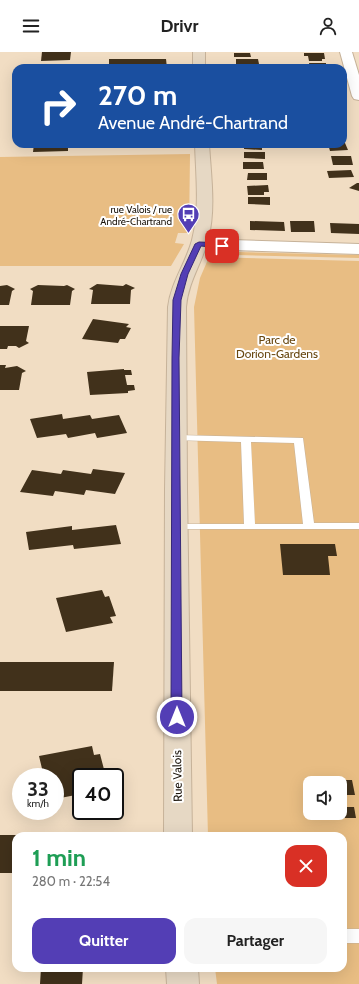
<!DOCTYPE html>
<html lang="fr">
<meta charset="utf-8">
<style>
body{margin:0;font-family:Cabin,sans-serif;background:#f6f6f6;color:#222;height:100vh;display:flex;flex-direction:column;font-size:15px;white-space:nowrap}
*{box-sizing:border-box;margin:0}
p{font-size:13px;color:#767676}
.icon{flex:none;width:22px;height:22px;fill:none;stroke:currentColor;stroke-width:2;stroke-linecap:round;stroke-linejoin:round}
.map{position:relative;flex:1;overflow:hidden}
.drawer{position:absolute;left:12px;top:780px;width:335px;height:140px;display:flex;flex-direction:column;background:#fff;border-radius:12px;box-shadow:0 4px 16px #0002}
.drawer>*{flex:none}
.banner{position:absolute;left:12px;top:12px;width:335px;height:84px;border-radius:12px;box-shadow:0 4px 16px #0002;background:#1a4fa0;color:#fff;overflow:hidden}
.tools{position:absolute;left:303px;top:724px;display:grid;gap:8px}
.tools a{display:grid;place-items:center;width:44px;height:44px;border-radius:8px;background:#fff;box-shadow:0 4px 16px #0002;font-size:20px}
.speed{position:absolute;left:12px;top:716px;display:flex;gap:8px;font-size:20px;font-weight:700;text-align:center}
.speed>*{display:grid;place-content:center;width:52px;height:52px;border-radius:50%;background:#fff;box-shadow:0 4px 16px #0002;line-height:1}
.speed small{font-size:10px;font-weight:400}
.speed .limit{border:2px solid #111;border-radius:6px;background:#fff;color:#111}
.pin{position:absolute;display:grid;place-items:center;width:34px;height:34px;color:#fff;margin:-17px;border-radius:8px;box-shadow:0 2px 6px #0006}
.me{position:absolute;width:44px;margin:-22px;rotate:0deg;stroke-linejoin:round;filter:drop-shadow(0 0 3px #0008)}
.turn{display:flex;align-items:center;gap:14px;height:84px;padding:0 20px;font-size:18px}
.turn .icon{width:52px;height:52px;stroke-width:2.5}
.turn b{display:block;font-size:28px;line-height:34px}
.round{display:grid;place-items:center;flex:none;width:42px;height:42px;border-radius:12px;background:#f6f6f6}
.summary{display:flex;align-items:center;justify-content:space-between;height:68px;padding:0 20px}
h1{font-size:24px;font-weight:700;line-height:30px;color:#1e9e55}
.cta{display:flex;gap:8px;margin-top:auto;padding:8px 20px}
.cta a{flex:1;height:46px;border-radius:12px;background:#533eb5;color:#fff;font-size:16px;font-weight:700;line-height:46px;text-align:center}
.cta a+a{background:#f6f6f6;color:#222}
header{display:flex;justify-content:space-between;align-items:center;height:52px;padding:0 20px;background:#fff;font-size:18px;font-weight:700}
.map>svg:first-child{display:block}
.green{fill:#e8bd83;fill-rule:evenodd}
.building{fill:#41311b}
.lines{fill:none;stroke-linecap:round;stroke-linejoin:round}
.lane-casing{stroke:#c6b299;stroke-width:1}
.street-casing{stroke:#c6b299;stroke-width:2}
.secondary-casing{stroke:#c6b299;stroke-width:2}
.lane{fill:#fff;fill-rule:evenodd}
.street{fill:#fff;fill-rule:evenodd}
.secondary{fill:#e6d8c4;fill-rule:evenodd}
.route{fill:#533eb5;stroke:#362876}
.labels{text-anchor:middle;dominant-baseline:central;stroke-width:4;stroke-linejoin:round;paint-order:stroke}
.far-poi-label{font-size:10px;fill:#1a130a;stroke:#fff;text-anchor:end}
.park-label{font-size:12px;fill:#684710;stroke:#fff}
.street-label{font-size:12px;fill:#1a130a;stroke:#fff}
</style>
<header><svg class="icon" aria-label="menu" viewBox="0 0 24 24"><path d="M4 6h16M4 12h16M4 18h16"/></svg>Drivr<svg class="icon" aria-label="person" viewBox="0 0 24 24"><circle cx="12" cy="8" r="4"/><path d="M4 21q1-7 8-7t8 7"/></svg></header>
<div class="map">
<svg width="359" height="932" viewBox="0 0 359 932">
<rect width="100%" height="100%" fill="#f1ddc3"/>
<g class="green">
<path d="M190,102L189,181H178L175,191L184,192L171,214H0V105Z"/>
<path d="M238,200L359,203V206L237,203Z"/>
<path d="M209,205L359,209V932H217L215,916H343V784H208L194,255L200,226ZM310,731H340V761H310Z"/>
</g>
<g class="building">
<path d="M42,0H71L70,8L41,9Z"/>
<path d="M234,1H250L251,5H234Z"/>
<path d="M304,1H324L325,7H322V9H309L308,4H304Z"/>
<path d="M109,7H166L167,16H109Z"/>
<path d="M236,7H258L259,12H236Z"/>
<path d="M309,11H326V16H310Z"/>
<path d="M42,14H72V16H41Z"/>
<path d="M343,91H345L348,98L330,99L328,92H343Z"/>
<path d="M34,92H68V99L33,100Z"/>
<path d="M100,92H166V95L100,96Z"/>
<path d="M244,92H262V98L244,97Z"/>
<path d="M244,100H265V107L244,106Z"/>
<path d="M331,104H351L353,113H333Z"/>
<path d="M243,110H263L264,117H243Z"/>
<path d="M351,118L354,125L329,126L327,119Z"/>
<path d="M248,121H267V128H247Z"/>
<path d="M357,131H359V139L349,136Z"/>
<path d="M268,133L269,140H264V143H248L247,134Z"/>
<path d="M248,145H270V153L248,152Z"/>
<path d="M250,169L284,170L285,179L250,178Z"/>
<path d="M290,169H314L315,180H291Z"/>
<path d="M330,171L359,172V182L331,181Z"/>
<path d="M97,232L123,234L126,232L135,236L131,238L130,252H91L93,238L89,237Z"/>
<path d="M7,233L15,237L12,239L9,253H0V234Z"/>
<path d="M38,233L64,234L67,233L75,237L72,239L70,253H31L33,239L30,237Z"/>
<path d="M93,267L129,272L126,275L131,276L125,287H120L118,291L82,287Z"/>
<path d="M0,274H29L26,289L29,291L19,296L16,294H8L7,297H0Z"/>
<path d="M0,313H6L5,316L17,314L26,319L22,321L19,338H0Z"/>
<path d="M124,317V318H131L132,323H125L127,333H134L135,338L128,339V341L90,343L87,320Z"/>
<path d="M62,362L63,367L90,363L92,367L119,363L127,381L97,386L95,381L68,386L66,382L37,386L30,367Z"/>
<path d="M93,417L125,421L115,442L86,438L84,443L55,439L53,444L20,440L32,418L61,422L63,418L91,422Z"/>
<path d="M116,473L121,492L74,497L73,493L29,498L26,480L72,474V478Z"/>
<path d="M280,492H335L337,504H328L330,523H283Z"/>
<path d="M102,538L105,545L109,544L116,564L110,565L113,571L66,580L56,546Z"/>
<path d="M0,610H114L112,639H0Z"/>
<path d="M92,694L94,703L100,702L106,725H81V742L55,747V725H44L39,704Z"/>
<path d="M333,728H352L355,743H340V731H334Z"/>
<path d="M340,755H354L356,766H342Z"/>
<rect x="0" y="783" width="16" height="38"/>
<path d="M41,916H83L82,932H40Z"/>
</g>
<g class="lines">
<defs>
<g id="lane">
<path d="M176,383L303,386L314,471H359V477H172L170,475L172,473L176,472H244L241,390L172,388L171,386L172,384ZM251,390L294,391L303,472H255Z"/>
<rect x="343" y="877" width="16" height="14"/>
</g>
<g id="street">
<path d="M340,0H352L359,23V48L354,47L352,44Z"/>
<path d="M199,187L359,192V202L199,197L193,195L191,192L193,189Z"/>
</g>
<g id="secondary">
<rect x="193" y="0" width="12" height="16"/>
<path d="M195,92H209C211,124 216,157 208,188C202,211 188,230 186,255L187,437L192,784H164L165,437L168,255C171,230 186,211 192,188C200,157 196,124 195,92Z"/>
<path d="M166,916H198L199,932H167Z"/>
</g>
</defs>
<use href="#lane" class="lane-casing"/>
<use href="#street" class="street-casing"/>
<use href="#secondary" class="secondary-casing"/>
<use href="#lane" class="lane"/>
<use href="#street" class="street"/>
<use href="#secondary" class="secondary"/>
</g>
<path class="route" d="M199,190L222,191L225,194L222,196L201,194L188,222L181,248L179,306L182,665L181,668H173L171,665L172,306L173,248L181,222L195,192Z"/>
<defs>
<symbol id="bus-pin" viewBox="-11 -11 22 30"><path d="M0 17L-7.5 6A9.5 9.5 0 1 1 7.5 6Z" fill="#533eb5" stroke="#fff"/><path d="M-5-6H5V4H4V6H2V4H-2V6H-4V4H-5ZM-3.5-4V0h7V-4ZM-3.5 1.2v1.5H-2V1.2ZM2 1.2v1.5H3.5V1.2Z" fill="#fff"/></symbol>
</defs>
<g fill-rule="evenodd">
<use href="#bus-pin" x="176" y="150" width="25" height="34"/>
</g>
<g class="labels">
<g class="far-poi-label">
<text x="172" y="157">rue Valois / rue<tspan x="172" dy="12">André-Chartrand</tspan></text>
</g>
<g class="park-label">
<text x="277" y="287">Parc de<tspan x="277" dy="14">Dorion-Gardens</tspan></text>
</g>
<g class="street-label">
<text transform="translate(177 724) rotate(-91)">Rue Valois</text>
</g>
</g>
</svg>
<div class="tools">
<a><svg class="icon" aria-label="sound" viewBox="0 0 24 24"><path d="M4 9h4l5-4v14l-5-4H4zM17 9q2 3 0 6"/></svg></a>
</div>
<div class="speed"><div>33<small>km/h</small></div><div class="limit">40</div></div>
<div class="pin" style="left:222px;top:194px;background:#d93025"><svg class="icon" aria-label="arrive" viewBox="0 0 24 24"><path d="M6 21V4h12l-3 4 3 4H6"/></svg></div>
<svg class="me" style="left:177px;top:665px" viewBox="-20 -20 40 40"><circle r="17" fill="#533eb5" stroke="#fff" stroke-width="3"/><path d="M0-11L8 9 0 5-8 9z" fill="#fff"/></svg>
<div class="banner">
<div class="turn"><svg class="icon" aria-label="right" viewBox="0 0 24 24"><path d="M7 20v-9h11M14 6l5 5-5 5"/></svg><div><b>270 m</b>Avenue André-Chartrand</div></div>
</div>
<section class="drawer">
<div class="summary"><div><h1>1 min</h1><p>280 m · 22:54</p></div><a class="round" style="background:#d93025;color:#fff"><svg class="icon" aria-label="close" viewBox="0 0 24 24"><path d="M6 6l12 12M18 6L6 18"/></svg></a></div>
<div class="cta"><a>Quitter</a><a>Partager</a></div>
</section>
</div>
